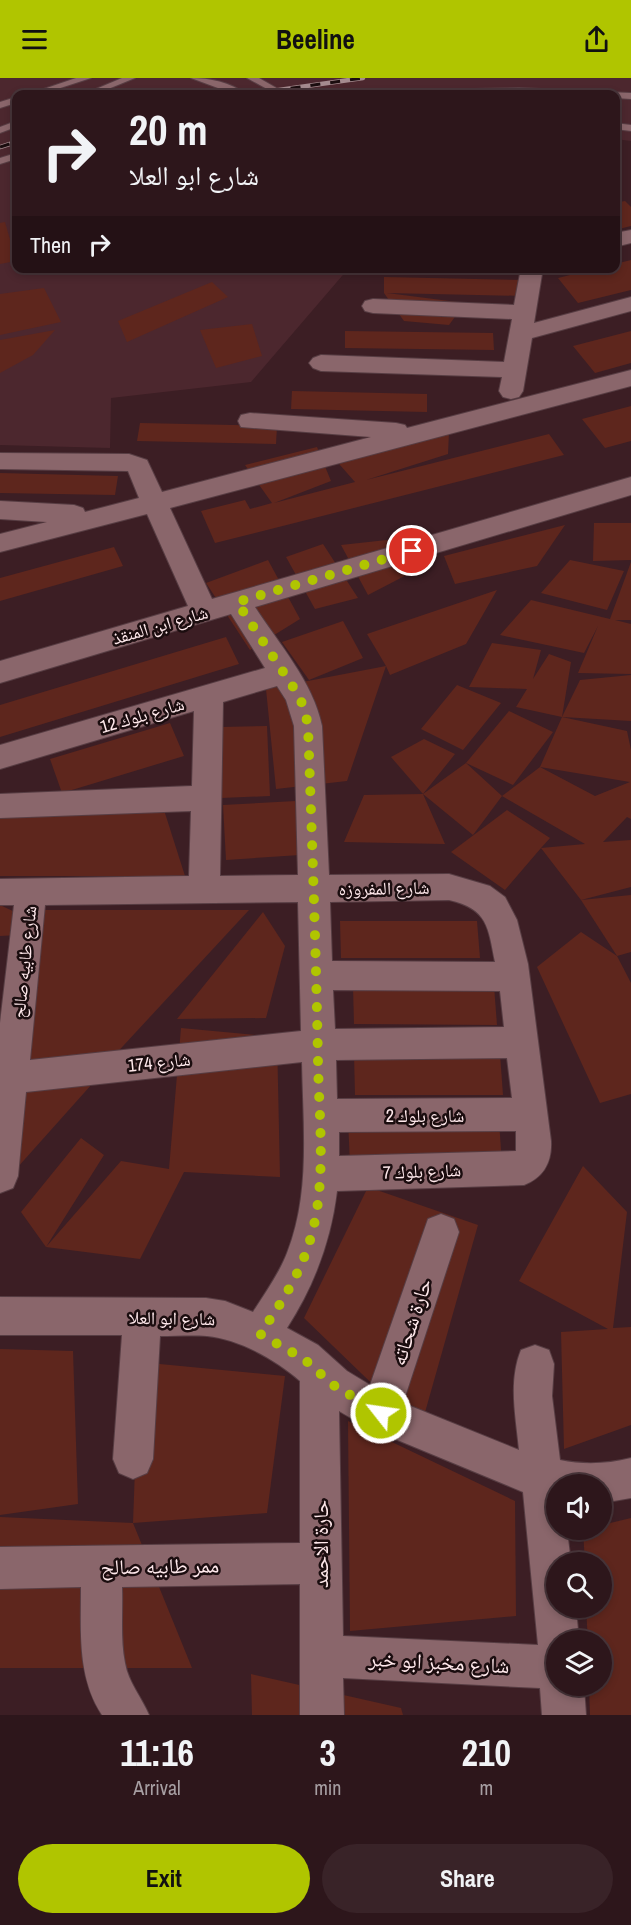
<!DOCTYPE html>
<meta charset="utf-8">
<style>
body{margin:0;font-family:"Archivo Narrow","Noto Naskh Arabic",sans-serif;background:#392328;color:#f1f3f6;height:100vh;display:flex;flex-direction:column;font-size:22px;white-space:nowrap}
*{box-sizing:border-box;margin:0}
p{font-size:20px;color:#a79fa3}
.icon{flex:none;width:33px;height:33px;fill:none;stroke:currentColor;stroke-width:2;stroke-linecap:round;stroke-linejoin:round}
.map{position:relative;height:1637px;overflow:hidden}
.details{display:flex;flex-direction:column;background:#2d161b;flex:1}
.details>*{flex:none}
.hud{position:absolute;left:12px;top:12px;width:608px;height:183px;border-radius:12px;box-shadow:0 3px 9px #0003,0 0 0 2px #48353a;background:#2d161b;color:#f1f3f6;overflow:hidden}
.tools{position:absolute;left:546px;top:1396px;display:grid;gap:12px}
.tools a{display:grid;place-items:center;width:66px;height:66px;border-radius:50%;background:#2d161b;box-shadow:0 3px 9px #0003,0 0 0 2px #48353a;font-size:30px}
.pin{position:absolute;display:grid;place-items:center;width:51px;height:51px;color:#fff;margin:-26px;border:3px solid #fff;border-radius:50%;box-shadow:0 2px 6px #0007}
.me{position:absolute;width:66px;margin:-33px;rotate:300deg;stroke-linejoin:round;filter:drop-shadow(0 0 4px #0008)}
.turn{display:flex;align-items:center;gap:21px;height:126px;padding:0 18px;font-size:27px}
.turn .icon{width:78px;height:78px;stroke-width:2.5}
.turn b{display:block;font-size:42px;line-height:51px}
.then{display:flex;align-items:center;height:57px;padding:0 18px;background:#0003;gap:12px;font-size:22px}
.eta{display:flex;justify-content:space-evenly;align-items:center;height:102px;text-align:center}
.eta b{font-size:36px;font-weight:700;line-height:42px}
.cta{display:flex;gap:12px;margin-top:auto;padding:12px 18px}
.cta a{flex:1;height:69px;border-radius:36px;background:#b0c500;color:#111;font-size:24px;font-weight:700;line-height:69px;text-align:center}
.cta a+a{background:#392328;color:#f1f3f6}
header{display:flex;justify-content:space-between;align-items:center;height:78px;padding:0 18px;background:#b0c500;color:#111;font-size:27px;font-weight:700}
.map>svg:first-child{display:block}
.built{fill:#4c272e}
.building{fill:#5e261d}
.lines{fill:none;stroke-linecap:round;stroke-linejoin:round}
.lane-casing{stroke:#573d43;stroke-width:2}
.street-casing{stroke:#573d43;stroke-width:2}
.lane{fill:#8a666b;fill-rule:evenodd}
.street{fill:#8a666b;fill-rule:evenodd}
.rail-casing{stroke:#a58b8f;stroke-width:4.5}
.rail{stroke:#1b0d0f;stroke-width:3;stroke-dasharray:10;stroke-linecap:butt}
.route{stroke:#b0c500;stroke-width:10;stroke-dasharray:0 18}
.labels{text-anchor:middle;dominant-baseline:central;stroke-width:5;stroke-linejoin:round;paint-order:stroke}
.street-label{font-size:18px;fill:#ffe9ec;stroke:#1b0d0f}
.near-street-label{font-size:21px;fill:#ffe9ec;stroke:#1b0d0f}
</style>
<header><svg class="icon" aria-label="menu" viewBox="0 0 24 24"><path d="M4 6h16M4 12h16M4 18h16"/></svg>Beeline<svg class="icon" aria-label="share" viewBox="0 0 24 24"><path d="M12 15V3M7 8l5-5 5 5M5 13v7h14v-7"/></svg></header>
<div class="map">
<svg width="631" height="1637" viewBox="0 0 631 1637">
<rect width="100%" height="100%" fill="#3c1e24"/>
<path class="built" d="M0,0H631V63L615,61V16H16V190L348,191L251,304L111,320L110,370L0,367Z"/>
<g class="building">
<path d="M625,123L631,129V148L615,152V125Z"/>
<path d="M5,144L16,183L0,186V145Z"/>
<path d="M631,182V212L578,225L558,200L598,190H615V186Z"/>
<path d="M384,199L525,202L526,218L387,215L465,225L449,247L404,243L384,215Z"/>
<path d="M212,204L228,219L127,264L118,243Z"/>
<path d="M44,210L61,244L0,257V216Z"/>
<path d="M252,246L262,278L216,290L200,252Z"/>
<path d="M55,252L33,277L0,295V262Z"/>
<path d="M345,253L493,255L494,272L345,270Z"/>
<path d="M631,253V285L595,295L573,268Z"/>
<path d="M292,313L427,316V334L291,331Z"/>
<path d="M631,328V363L605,370L582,341Z"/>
<path d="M140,345L277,348L276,366L137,363Z"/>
<path d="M449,354L448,376L366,402L549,356L564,377L215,465L201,433L245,422L250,431L272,425L245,387L317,369L331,403L274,425L355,404L332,378Z"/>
<path d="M0,395L118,398L115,417L0,415Z"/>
<path d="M594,445H631V482L593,483Z"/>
<path d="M565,447L537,488L455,506L444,478Z"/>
<path d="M405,460L420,490L368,517L341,467Z"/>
<path d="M323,466L358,520L315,531L286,479Z"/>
<path d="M114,469L123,488L0,523V500Z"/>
<path d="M268,482L300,541L250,572L206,505Z"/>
<path d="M570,482L624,493L607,532L541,515Z"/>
<path d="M631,484V542H615L631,546V596L578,595L598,548L584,575L500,557L531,522L610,541Z"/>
<path d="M497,512L466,566L390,597L386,588L347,703L276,711L266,611L386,588L367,556Z"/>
<path d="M343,543L363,580L309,602L282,564Z"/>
<path d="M226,559L239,586L0,659V627Z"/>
<path d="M492,565L541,572L533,601L549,576L571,584L562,639L516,629L527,611L469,609Z"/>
<path d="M631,597V643L562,639L580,602Z"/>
<path d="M457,607L501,625L463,672L421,651Z"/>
<path d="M509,633L553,654L513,707L466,685Z"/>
<path d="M562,639L627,653L631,672V741L627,739L603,764L631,762V809L581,822L631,817V874L617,878L581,822L541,770L505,812L451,774L507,732L550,760L541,770L585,766L502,718L473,757L423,716L445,766L344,764L364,717L423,716L466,685L502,718L540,689L595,718L630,704L540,689Z"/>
<path d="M170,645L184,678L62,715L50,681Z"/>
<path d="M267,648L270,718L221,720V649Z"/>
<path d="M424,661L455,676L423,716L391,679Z"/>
<path d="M296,723L300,777L226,782L223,727Z"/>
<path d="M0,727L164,732L185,798H0Z"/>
<path d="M0,827L17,835L18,857L0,858Z"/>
<path d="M38,832H249L111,981L11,1000Z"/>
<path d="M263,834L285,868L266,940L177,941Z"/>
<path d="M340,843H477L480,880H341Z"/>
<path d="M581,854L617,878L631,905V1016L600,1025L537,889Z"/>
<path d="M353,908H494L497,947L354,946Z"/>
<path d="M181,950L277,959L280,1099L184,1094L140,1181L46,1169L21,1134L81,1060L104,1077L46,1169L121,1083L169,1091Z"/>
<path d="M354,976H500L503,1017H355Z"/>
<path d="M92,1006L0,1109L10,1009Z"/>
<path d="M348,1042L499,1043L502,1086H350Z"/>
<path d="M583,1088L627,1134L613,1250L631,1249V1347L564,1371L561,1254L608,1251L519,1203Z"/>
<path d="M368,1109L478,1147L420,1352L304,1240Z"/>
<path d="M0,1271L73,1273L78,1426L0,1437Z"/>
<path d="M139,1284L285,1298L267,1435L133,1445Z"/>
<path d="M348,1343L515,1423L516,1538L350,1553Z"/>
<path d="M0,1439L133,1445L192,1590H0Z"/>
<path d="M631,1440V1637H590L589,1608H602V1563H588L586,1530H602V1485H585L583,1452H602V1447Z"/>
<path d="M251,1596L401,1630L403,1637H252Z"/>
</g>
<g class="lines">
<defs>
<g id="lane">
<path d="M76,0H91L42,16H29Z"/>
<path d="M122,0H135L96,16H84Z"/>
<path d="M191,0C209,0 231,4 245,16H234Z"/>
<path d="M247,0H259L287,16H276Z"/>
<path d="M519,10L631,15V21L615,20V16H371L376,13Z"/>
<path d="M16,19V25L0,30V24Z"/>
<path d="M16,43V49L0,55V49Z"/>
<path d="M615,45L631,47V53L615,51Z"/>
<path d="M16,75V81L0,86V80Z"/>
</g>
<g id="street">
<path d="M631,152V165L615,169V155Z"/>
<path d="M521,190H543L534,245L631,219V233L532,260L523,313L519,319L511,321L503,319L499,313L502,299L321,293L313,290L309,285L313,280L321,277L504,284L512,241L373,235L365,233L362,228L365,223L373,221L514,227Z"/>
<path d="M631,292V308L170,430L212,521L631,399V417L255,529C279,566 313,604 322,648L329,797L449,796L490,808L505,819L517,842L528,886L551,1063C552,1084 544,1099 524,1107L337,1113C331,1163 314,1208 287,1250L318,1267L347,1293L370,1307L428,1141L441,1136L454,1141L459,1154L403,1325L519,1372C516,1339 508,1304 521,1272L535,1267L549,1272L554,1286L552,1318L560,1382C584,1387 607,1386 631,1380V1420L602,1425V1407H556V1452H567L571,1485H556V1530H576L579,1563H556V1608H584L586,1637H542L540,1610L343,1600L344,1637H300V1506L122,1509C123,1533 120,1561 125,1585C128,1604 142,1620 149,1637H102C77,1599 81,1553 81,1509L0,1511V1469L300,1465V1303C276,1282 239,1261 207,1258C192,1257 175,1258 160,1258L153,1381L147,1395L133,1401L119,1395L113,1381L122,1257H0V1219L206,1220L225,1223L253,1234C265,1215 279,1196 287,1175C311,1115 303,1047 302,984L26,1014L18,1098L13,1110L0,1115V945L14,827H0V801L189,798L191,733L0,740V716L192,708L194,633L0,691V667L265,590L231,536L0,605V583L188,528L147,436L0,474V456L47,444L0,441V423L74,427L83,430L85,434L139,420L128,393L0,391V375L129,376L147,382L162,414L371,359L241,349L238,343L241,337L250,335L396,345L405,347L407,350ZM277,608L286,622L294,648L298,797L220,798L223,624ZM449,822C488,831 488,849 495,884L332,883L330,824ZM298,824L301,953L30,982L45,827ZM333,912L500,913L504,949L335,951ZM507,980L512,1020L337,1021L336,982ZM516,1053V1073L339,1078V1054ZM339,1333L366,1349L523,1414L538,1567L343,1558Z"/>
</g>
</defs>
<use href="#lane" class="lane-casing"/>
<use href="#street" class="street-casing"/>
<use href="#lane" class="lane"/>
<use href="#street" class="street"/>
<defs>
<g id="rail">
<path d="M251,16L363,0"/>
<path d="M0,69L16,64"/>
</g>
</defs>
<use href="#rail" class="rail-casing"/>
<use href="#rail" class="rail"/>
</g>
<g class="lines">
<path class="route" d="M381,1335L333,1307L304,1281L260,1256C283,1223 304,1190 313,1151C326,1099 319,1037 318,984C316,872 312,760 308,648L305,633L299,618L237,524L412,473"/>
</g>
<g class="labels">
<g class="street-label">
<text transform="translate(160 547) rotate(-16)">شارع ابن المنقذ</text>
<text transform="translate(142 637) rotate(-16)">شارع بلوك 12</text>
<text transform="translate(384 810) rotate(-1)">شارع المفروزه</text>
<text transform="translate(24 884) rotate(-84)">شارع طابيه صالح</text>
<text transform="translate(159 984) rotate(-6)">شارع 174</text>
<text x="425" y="1037">شارع بلوك 2</text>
<text transform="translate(422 1093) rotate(-2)">شارع بلوك 7</text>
<text transform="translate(172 1240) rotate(1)">شارع ابو العلا</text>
</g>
<g class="near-street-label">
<text transform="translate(411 1244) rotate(-72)">حارة شحاته</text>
<text transform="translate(320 1466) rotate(-90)">حارة الاحمد</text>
<text transform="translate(160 1488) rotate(-1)">ممر طابيه صالح</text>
<text transform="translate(439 1584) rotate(3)">شارع مخبز ابو خبر</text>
</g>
</g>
</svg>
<div class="tools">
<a><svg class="icon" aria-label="sound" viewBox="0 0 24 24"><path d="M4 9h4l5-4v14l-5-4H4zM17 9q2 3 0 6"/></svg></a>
<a><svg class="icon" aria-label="search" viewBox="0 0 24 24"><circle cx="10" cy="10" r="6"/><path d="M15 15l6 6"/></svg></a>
<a><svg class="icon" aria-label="layers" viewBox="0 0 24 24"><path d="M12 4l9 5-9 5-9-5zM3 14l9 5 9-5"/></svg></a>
</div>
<div class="pin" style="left:412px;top:473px;background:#d93025"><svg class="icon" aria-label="arrive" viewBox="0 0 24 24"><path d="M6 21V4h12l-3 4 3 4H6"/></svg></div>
<svg class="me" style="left:381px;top:1335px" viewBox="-20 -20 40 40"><circle r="17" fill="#b0c500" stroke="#fff" stroke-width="3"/><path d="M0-11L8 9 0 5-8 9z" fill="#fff"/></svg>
<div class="hud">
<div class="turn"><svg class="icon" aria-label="right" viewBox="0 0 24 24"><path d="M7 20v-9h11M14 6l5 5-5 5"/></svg><div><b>20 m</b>شارع ابو العلا</div></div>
<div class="then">Then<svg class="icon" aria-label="right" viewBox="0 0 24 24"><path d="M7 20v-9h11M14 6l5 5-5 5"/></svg></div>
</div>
</div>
<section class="details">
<div class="eta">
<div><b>11:16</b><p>Arrival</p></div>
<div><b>3</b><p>min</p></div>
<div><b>210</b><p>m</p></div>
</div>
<div class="cta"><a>Exit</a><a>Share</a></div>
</section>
